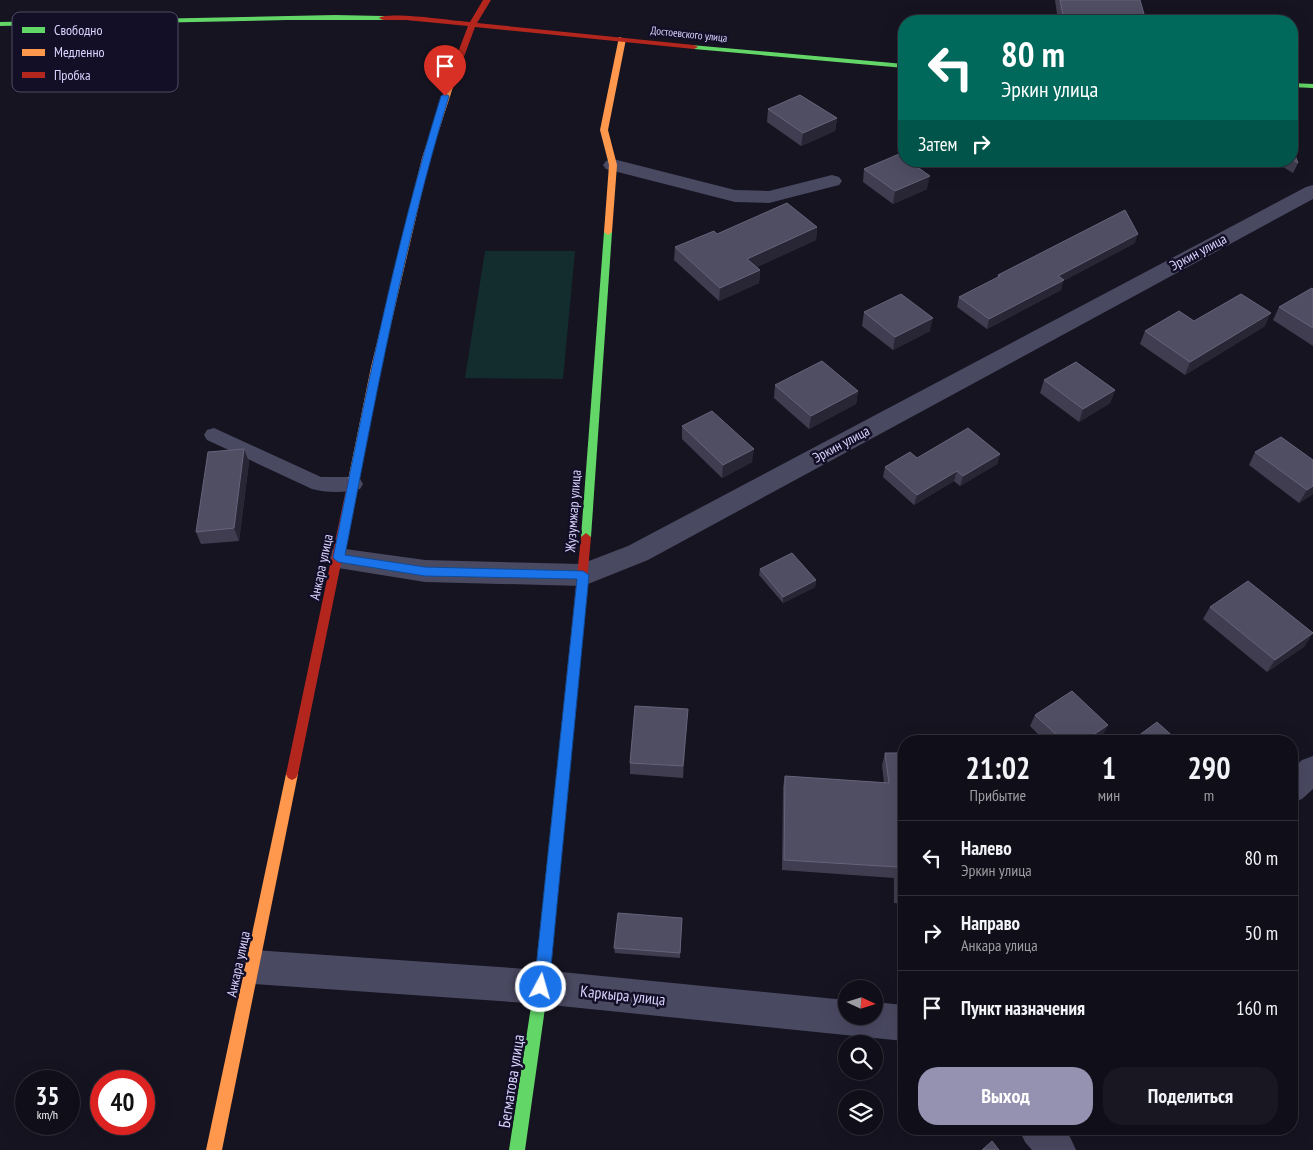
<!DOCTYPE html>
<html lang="ru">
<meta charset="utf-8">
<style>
body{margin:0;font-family:"PT Sans Narrow",sans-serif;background:#191822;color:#f1f3f6;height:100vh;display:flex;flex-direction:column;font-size:19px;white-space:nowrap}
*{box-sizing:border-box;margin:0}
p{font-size:16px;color:#9c9ca2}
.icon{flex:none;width:28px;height:28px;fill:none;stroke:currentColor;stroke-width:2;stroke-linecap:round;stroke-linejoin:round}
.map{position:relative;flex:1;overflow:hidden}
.panel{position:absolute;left:898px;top:735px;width:400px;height:400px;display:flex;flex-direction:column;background:#100f19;border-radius:20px;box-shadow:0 5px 20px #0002,0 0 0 1px #302f38}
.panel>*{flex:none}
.top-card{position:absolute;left:898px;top:15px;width:400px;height:152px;border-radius:20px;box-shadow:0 5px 20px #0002,0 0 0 1px #302f38;background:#00695c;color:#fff;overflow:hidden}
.needle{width:32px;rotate:94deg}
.controls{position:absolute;left:838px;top:980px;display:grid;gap:10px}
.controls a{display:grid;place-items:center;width:45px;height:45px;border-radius:50%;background:#100f19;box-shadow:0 5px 20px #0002,0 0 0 1px #302f38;font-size:25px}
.speed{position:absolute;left:15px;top:1070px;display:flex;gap:10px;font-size:25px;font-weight:700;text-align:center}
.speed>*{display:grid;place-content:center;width:65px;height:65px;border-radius:50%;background:#100f19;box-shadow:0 5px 20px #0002,0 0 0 1px #302f38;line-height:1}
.speed small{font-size:12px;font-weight:400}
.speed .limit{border:8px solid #d22;background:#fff;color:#111}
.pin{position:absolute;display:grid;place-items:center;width:42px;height:42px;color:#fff;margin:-51px -21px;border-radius:50% 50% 50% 0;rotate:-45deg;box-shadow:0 0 5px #0007}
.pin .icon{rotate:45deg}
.me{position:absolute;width:55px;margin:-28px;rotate:6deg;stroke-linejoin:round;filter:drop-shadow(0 0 4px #0008)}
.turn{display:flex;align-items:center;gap:18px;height:105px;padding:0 20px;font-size:22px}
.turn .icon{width:65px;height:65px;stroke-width:2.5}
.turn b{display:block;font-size:35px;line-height:42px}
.then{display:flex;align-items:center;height:48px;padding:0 20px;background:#0003;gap:10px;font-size:19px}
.eta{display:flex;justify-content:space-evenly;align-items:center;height:85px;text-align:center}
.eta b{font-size:30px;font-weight:800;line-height:35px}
.cta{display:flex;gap:10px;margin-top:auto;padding:10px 20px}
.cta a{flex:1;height:58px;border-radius:20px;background:#9591b1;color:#fff;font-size:20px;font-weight:800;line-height:58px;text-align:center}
.cta a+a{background:#191822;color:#f1f3f6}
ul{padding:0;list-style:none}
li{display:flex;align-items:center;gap:15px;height:75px;padding:0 20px;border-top:1px solid #302f38}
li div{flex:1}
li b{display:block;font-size:19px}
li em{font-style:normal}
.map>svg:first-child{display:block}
.green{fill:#132c2d}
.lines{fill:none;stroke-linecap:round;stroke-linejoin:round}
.lane{fill:#4a4962;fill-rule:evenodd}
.street{fill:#4a4962;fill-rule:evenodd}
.fast{fill:#63d668;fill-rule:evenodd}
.slow{fill:#ff974d;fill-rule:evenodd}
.jam{fill:#b3261e;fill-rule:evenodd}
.wall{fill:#403d50}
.shaded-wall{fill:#282635}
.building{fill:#504e63;stroke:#66637b}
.route{fill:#1a73e8;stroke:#114b97}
.labels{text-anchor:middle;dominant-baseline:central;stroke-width:5;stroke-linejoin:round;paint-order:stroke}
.far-street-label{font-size:11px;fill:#d9d4ff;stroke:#130f26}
.street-label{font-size:14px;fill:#d9d4ff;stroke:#130f26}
.near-street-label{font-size:16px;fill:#d9d4ff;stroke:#130f26}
.key{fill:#130f26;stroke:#4e4a67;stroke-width:1}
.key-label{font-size:14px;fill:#d9d4ff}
</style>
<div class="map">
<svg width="1313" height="1150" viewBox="0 0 1313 1150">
<rect width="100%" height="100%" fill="#161421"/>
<path class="green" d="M485,251H575L563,379L465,378Z"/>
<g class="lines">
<path class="lane" d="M214,428L321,477H353L360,479L363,484L360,489C346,493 326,493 312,489L207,440L204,435L207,430Z"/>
<g class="street">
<path d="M613,159L735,190L769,191L832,175L839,177L842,181L839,185L769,203L735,202L606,169L603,165L606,161Z"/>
<path d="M1313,185V199L648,560L583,586L425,582L338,568L328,565L324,558L328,551L338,548L425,560L581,564L628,546L1306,187Z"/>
<path d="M1313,756V789L1302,799L1291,803V770L1302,760Z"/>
<path d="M253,950L541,970L846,1000V1016H874V1002L904,1005V1041L541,1004L253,984L241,979L236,967L241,955Z"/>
<path d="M1019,1129H1063L1070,1137L1076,1150H1032L1025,1142Z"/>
</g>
<g class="fast">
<path d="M335,15L383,16L387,18L383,20H287L0,26V22Z"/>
<path d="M691,45L904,64V68L694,49L690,47Z"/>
<path d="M1291,83L1313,84V88L1291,87Z"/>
<path d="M608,229L612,232L591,537L586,541L581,537L604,232Z"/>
<path d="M568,717L572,718L574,722L548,987L525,1150H509L534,987L562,722L564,718Z"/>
</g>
<g class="slow">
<path d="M619,37L626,39L608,130L617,165L612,232L608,235L604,232L609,165L600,130Z"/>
<path d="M448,79L455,81L430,158L381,367L358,480L353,484L348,480L371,367L422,158Z"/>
<path d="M292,768L296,770L298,774L222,1150H206L286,774L288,770Z"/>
</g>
<g class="jam">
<path d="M483,0H491L477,23L694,45L698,47L694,49L475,27L455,81L451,83L447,81L468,26L406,20H383L379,18C390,11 453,21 470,22Z"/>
<path d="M353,476L358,480L298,774L296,778L292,780L288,778L286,774L348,480Z"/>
<path d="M586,533L591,537L574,722L572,726L568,727L564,726L562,722L581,537Z"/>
</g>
</g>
<g class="wall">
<path d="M1055,0H1140L1146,21H1058Z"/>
<path d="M768,109L837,118L835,131L801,146L767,122Z"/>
<path d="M1291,145L1298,163L1293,173L1273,161H1291Z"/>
<path d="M864,169L927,189L893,204L863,182Z"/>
<path d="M817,227L816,240L757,267L760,270L759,283L719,301L674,260L675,247L717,234Z"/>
<path d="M1135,243L1063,281L1061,290L987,329L957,307L959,297L997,278L998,275Z"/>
<path d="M1313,289V346L1273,320L1279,307Z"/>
<path d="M864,312L930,331L893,350L862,326Z"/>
<path d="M1265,326L1185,375L1140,344L1145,331Z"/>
<path d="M1044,380L1115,390L1110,403L1079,422L1040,393Z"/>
<path d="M775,385L858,391L856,404L809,429L774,398Z"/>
<path d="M682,426L752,462L722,478L682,439Z"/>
<path d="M244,449L249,462L239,541L201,544L196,532Z"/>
<path d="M1255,452L1313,494L1299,503L1249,465Z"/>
<path d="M1000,454L997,464L960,486L954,481L914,505L883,477L885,467L917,458Z"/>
<path d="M760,569L816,580L815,587L783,603L759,575Z"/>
<path d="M1210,607L1305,646L1267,672L1203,619Z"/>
<path d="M1035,715L1102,737L1095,741H1045L1030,726Z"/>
<path d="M687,720L683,778L630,774V763Z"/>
<path d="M885,753H904V904L894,903V878L782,870L783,787L785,776L884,783L882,765Z"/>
<path d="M682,918L680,958L615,953L614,948Z"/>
</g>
<g class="shaded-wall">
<path d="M837,118L835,131L801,146L803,133Z"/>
<path d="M930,176L927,189L893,204L895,191Z"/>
<path d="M817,227L816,240L746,272L747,259Z"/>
<path d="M1138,234L1135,243L1063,281L1061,290L987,329L989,319L1058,276Z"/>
<path d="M760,270L759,283L719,301L720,288Z"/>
<path d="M1271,313L1265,326L1185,375L1190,362Z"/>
<path d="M933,318L930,331L893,350L895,337Z"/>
<path d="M1115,390L1110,403L1079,422L1083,409Z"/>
<path d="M858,391L856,404L809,429L811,416Z"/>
<path d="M244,449L249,462L239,541L234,528Z"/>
<path d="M754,449L752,462L722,478L723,465Z"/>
<path d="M1000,454L997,464L960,486L963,476Z"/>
<path d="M957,471L954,481L914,505L917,495Z"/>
<path d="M1313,486V494L1299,503L1307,490Z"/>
<path d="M816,580L815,587L783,603V597Z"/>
<path d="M1313,633L1305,646L1267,672L1275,660Z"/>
<path d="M688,709L687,720L683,778V766Z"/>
<path d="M1108,725L1102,737L1095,741H1084Z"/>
</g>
<g class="building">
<path d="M1060,0H1140L1146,21H1064Z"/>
<path d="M800,95L837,118L803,133L768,109Z"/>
<path d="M1291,145L1298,163L1291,159Z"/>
<path d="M899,154L904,158V161H909L930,176L895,191L864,169Z"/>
<path d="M787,203L817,227L747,259L760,270L720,288L675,247L714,231L717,234Z"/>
<path d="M1125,210L1138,234L1058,276L1064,280L989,319L959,297L1000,276L998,275Z"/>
<path d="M1312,288L1313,289V328L1279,307Z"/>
<path d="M901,294L933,318L895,337L864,312Z"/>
<path d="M1241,294L1271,313L1190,362L1145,331L1179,311L1194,321Z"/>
<path d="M822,361L858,391L811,416L775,385Z"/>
<path d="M1076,362L1115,390L1083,409L1044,380Z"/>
<path d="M712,411L754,449L723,465L682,426Z"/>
<path d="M968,428L1000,454L963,476L957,471L917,495L885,467L910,452L917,458Z"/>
<path d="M1281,437L1313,460V486L1307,490L1255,452Z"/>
<path d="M244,449L234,528L196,532L208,452Z"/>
<path d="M792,553L816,580L783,597L760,569Z"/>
<path d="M1248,581L1313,633L1275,660L1210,607Z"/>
<path d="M1072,691L1108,725L1084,741H1063L1035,715Z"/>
<path d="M635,706L688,709L683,766L630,763Z"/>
<path d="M1157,722L1178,741H1136L1134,739Z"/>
<path d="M885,753H904V893H898V867L784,860L785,776L889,783Z"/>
<path d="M618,913L682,918L680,953L614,948Z"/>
<path d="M992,1141L999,1150H982Z"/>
</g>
<path class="route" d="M445,94L449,96C403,246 375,401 345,555L425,567L583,571L589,575L549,987L546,992L541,994L536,992L534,987L577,579L425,576L338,562L333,558C364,403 394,247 441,96Z"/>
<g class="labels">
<g class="far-street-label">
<text transform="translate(689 34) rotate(6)">Достоевского улица</text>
</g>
<g class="street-label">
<text transform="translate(1198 252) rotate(-28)">Эркин улица</text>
<text transform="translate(841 444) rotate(-28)">Эркин улица</text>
<text transform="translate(573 511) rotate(-86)">Жузумжар улица</text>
<text transform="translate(321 567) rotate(-78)">Анкара улица</text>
<text transform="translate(238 964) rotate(-78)">Анкара улица</text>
</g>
<g class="near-street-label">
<text transform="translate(623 995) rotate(6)">Каркыра улица</text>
<text transform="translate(511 1081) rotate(-81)">Бегматова улица</text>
</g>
</g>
<rect x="12" y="12" width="166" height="80" rx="8" class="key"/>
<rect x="22" y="27" width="23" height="6" fill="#63d668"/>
<rect x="22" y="49" width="23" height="7" fill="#ff974d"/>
<rect x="22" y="72" width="23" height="6" fill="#b3261e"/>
<g class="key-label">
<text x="54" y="35">Свободно</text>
<text x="54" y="57">Медленно</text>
<text x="54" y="80">Пробка</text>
</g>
</svg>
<div class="controls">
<a><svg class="needle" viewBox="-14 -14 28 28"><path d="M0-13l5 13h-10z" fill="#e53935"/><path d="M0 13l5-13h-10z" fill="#9c9ca2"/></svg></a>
<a><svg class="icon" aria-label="search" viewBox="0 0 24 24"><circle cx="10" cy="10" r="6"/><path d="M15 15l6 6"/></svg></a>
<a><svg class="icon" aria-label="layers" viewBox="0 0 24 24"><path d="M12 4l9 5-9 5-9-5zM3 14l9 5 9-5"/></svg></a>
</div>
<div class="speed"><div>35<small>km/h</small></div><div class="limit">40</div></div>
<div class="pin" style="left:445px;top:96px;background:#d93025"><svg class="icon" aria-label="arrive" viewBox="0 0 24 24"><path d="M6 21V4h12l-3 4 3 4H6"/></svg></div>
<svg class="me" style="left:541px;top:987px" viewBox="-20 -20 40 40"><circle r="17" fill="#1a73e8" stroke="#fff" stroke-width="3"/><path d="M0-11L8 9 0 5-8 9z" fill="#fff"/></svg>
<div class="top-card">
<div class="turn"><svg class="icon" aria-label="left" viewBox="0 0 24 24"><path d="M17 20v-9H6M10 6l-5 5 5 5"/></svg><div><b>80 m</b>Эркин улица</div></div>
<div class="then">Затем<svg class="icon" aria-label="right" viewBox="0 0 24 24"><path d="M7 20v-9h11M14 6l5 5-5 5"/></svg></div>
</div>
<section class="panel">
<div class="eta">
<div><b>21:02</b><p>Прибытие</p></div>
<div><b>1</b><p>мин</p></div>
<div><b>290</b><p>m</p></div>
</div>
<ul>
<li><svg class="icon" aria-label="left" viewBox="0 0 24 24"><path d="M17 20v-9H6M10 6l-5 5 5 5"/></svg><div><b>Налево</b><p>Эркин улица</p></div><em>80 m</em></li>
<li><svg class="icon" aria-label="right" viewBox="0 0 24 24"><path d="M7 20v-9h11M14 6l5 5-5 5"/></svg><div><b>Направо</b><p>Анкара улица</p></div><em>50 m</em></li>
<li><svg class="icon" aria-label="arrive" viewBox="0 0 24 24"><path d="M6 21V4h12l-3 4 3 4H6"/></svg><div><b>Пункт назначения</b></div><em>160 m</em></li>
</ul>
<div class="cta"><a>Выход</a><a>Поделиться</a></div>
</section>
</div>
